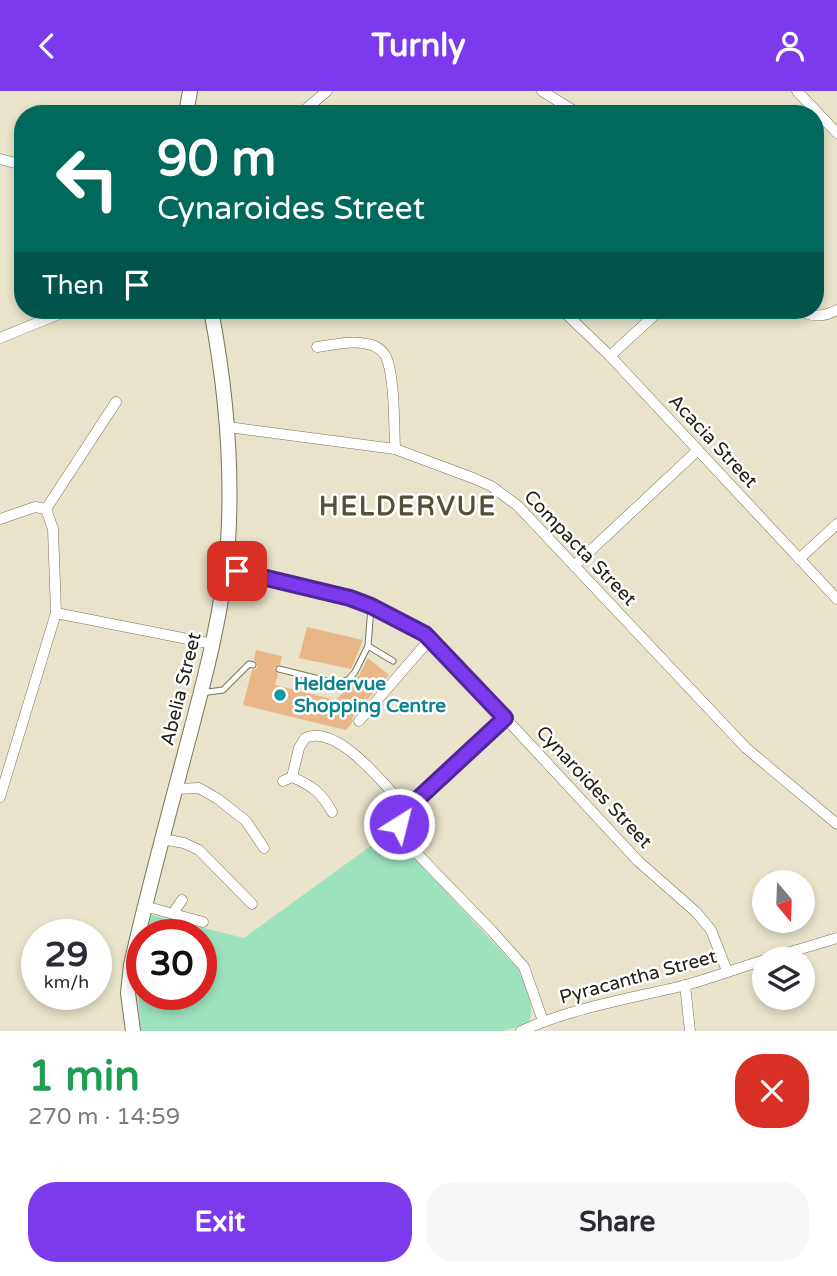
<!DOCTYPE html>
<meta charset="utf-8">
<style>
body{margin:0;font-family:"Varela Round",sans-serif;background:#f7f7f7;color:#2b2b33;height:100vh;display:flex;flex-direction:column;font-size:26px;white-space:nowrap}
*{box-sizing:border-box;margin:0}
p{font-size:23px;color:#7c7c81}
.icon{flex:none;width:38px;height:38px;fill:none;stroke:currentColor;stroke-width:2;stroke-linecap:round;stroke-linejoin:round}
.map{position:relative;height:940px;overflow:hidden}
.drawer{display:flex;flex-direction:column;background:#fff;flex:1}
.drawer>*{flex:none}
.hud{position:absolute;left:14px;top:14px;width:810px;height:214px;border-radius:28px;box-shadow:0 4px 10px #0003;background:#00695c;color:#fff;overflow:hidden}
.needle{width:46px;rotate:161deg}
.tools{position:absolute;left:752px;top:779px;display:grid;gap:14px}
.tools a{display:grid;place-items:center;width:63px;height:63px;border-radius:50%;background:#fff;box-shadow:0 4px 10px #0003;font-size:35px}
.speed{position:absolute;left:21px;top:828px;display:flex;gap:14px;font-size:35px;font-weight:700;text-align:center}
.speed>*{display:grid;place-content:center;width:91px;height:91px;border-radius:50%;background:#fff;box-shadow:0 4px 10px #0003;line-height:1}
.speed small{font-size:18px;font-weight:400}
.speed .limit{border:10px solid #d22;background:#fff;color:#111}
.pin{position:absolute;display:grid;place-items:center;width:60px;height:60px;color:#fff;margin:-30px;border-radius:14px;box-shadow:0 4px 10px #0006}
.me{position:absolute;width:77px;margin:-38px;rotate:36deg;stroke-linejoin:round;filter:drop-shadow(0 0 5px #0008)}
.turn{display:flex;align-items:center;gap:24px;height:147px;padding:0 28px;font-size:32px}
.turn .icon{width:91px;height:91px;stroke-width:2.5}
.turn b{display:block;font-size:49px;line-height:60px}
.then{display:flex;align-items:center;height:66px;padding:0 28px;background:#0003;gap:14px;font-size:26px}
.round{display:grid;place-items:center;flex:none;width:74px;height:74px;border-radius:28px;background:#f7f7f7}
.head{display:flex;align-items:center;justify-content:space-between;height:119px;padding:0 28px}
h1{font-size:42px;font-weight:700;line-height:52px;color:#1e9e55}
.primary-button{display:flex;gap:14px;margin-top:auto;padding:14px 28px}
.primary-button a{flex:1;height:80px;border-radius:28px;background:#7c3aed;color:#fff;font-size:28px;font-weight:700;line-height:80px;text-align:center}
.primary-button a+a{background:#f7f7f7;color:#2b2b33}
header{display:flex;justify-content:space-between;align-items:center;height:91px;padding:0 28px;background:#7c3aed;color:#fff;font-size:32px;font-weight:700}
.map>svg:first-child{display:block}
.green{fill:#9ce2bf}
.building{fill:#e9b687}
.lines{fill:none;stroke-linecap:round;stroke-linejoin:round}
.lane-casing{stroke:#78745d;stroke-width:7}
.street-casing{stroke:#78745d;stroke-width:11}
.secondary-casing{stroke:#78745d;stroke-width:16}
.lane{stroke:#fff;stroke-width:5}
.street{stroke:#fff;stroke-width:10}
.secondary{stroke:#fff;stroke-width:14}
.route-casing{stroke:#51269a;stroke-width:18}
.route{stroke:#7c3aed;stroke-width:12}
.culture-dot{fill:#0f9aa8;stroke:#fff;stroke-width:2.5}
.labels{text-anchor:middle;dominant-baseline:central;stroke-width:5;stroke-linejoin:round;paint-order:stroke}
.street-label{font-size:19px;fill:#212016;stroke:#fff}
.culture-label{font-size:19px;font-weight:bold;fill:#0d838f;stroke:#fff;text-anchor:start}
.district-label{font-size:26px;font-weight:bold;letter-spacing:2px;fill:#534f39;stroke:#fff}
</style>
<header><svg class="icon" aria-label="back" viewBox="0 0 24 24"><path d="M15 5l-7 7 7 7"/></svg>Turnly<svg class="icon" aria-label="person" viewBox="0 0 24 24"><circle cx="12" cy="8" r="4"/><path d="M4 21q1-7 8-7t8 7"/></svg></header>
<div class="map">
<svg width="837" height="940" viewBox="0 0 837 940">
<rect width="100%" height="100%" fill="#e8e3ca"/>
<path class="green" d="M390,741L518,878C524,888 537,921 528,931C522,936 510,938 502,940H141C137,914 138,891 142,866V903H201V844L146,843L151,824L244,847Z"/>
<g class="building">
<path d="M307,536L363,549L351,578L299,567Z"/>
<path d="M256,559L282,565L280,573L274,577L278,583L275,594L336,609L359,584L368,567L389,584L353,625L352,632L346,639L243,614L252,579L256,578L258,575L254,569Z"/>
</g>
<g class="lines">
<defs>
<g id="lane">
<path d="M368,555L393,570"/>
<path d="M279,578L335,592L348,589L355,581L368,555L371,516"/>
<path d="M201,602L223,599L249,573L253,574"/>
</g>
<g id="street">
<path d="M542,0L579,23"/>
<path d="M797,0L837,42"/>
<path d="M300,23L327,0"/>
<path d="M0,68L23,74"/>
<path d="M562,219L610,265L837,508"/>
<path d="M800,219C812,227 824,226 837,219"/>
<path d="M0,247L69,219"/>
<path d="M317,256C333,254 351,249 367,253C374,254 381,258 385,264C395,282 394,336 395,358"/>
<path d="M610,265L660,219"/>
<path d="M228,336L395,358L473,387L491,395L518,415L746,657L837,733"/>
<path d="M46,418L116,311"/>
<path d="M0,428L35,416L46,418"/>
<path d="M799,468L837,433"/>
<path d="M574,475L698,359"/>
<path d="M225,477L350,507L371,515L431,547L638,770L696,821L711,839L727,880"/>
<path d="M56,522L213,553"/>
<path d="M505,627L407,718C400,727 398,736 402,747L492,840L524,876L543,930"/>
<path d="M359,630L431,547"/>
<path d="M292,686C311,694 322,702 332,721"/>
<path d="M283,690L292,686L299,657L305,647C338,632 386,696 407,718"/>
<path d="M176,698L199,697L218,708L246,730L264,757"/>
<path d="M0,706L56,522L53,438L46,418"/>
<path d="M162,748L184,752L199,759L252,813"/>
<path d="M144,815L203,831"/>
<path d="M173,822L182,809"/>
<path d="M767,868L837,847"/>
<path d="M685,894L690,940"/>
<path d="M521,940C572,917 628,908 682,895C710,888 737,877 765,869"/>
</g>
<g id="secondary">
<path d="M186,23L190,0"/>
<path d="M133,940L128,902L131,874C147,802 167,730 186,658C204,590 223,522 228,451C233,371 226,297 211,219"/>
</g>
</defs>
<use href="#lane" class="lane-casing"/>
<use href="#street" class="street-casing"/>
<use href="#secondary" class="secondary-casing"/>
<use href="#lane" class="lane"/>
<use href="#street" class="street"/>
<use href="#secondary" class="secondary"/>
</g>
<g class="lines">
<defs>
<path id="route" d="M237,480L350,507L371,515L425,543L505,627L407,718L399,733"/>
</defs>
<use href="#route" class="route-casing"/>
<use href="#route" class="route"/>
</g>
<circle class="culture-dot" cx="280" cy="604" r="7"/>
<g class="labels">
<g class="street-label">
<text transform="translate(713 350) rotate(47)">Acacia Street</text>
<text transform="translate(580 457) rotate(46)">Compacta Street</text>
<text transform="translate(181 598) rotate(-76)">Abelia Street</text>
<text transform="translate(594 696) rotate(47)">Cynaroides Street</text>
<text transform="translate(638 886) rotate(-15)">Pyracantha Street</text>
</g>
<g class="culture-label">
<text x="294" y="593">Heldervue<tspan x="294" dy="22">Shopping Centre</tspan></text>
</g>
<g class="district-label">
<text x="408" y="415">HELDERVUE</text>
</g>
</g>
</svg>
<div class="tools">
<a><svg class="needle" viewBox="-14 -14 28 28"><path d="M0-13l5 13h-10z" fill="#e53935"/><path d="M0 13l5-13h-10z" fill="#7c7c81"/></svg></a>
<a><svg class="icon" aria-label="layers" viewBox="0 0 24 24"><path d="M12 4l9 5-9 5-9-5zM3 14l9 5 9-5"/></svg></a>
</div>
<div class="speed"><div>29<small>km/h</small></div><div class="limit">30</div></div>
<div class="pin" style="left:237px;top:480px;background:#d93025"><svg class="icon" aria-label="arrive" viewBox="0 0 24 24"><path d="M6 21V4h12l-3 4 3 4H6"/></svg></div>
<svg class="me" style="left:399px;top:733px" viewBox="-20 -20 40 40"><circle r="17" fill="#7c3aed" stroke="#fff" stroke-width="3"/><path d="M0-11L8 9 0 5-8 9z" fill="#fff"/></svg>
<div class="hud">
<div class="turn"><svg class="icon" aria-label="left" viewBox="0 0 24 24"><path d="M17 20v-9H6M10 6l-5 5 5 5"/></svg><div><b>90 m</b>Cynaroides Street</div></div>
<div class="then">Then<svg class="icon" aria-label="arrive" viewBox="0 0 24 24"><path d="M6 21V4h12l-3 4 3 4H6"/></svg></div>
</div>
</div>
<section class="drawer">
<div class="head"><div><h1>1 min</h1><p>270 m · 14:59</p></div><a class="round" style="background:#d93025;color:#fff"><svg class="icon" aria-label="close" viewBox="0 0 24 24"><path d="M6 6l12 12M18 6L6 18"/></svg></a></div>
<div class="primary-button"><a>Exit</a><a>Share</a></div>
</section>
